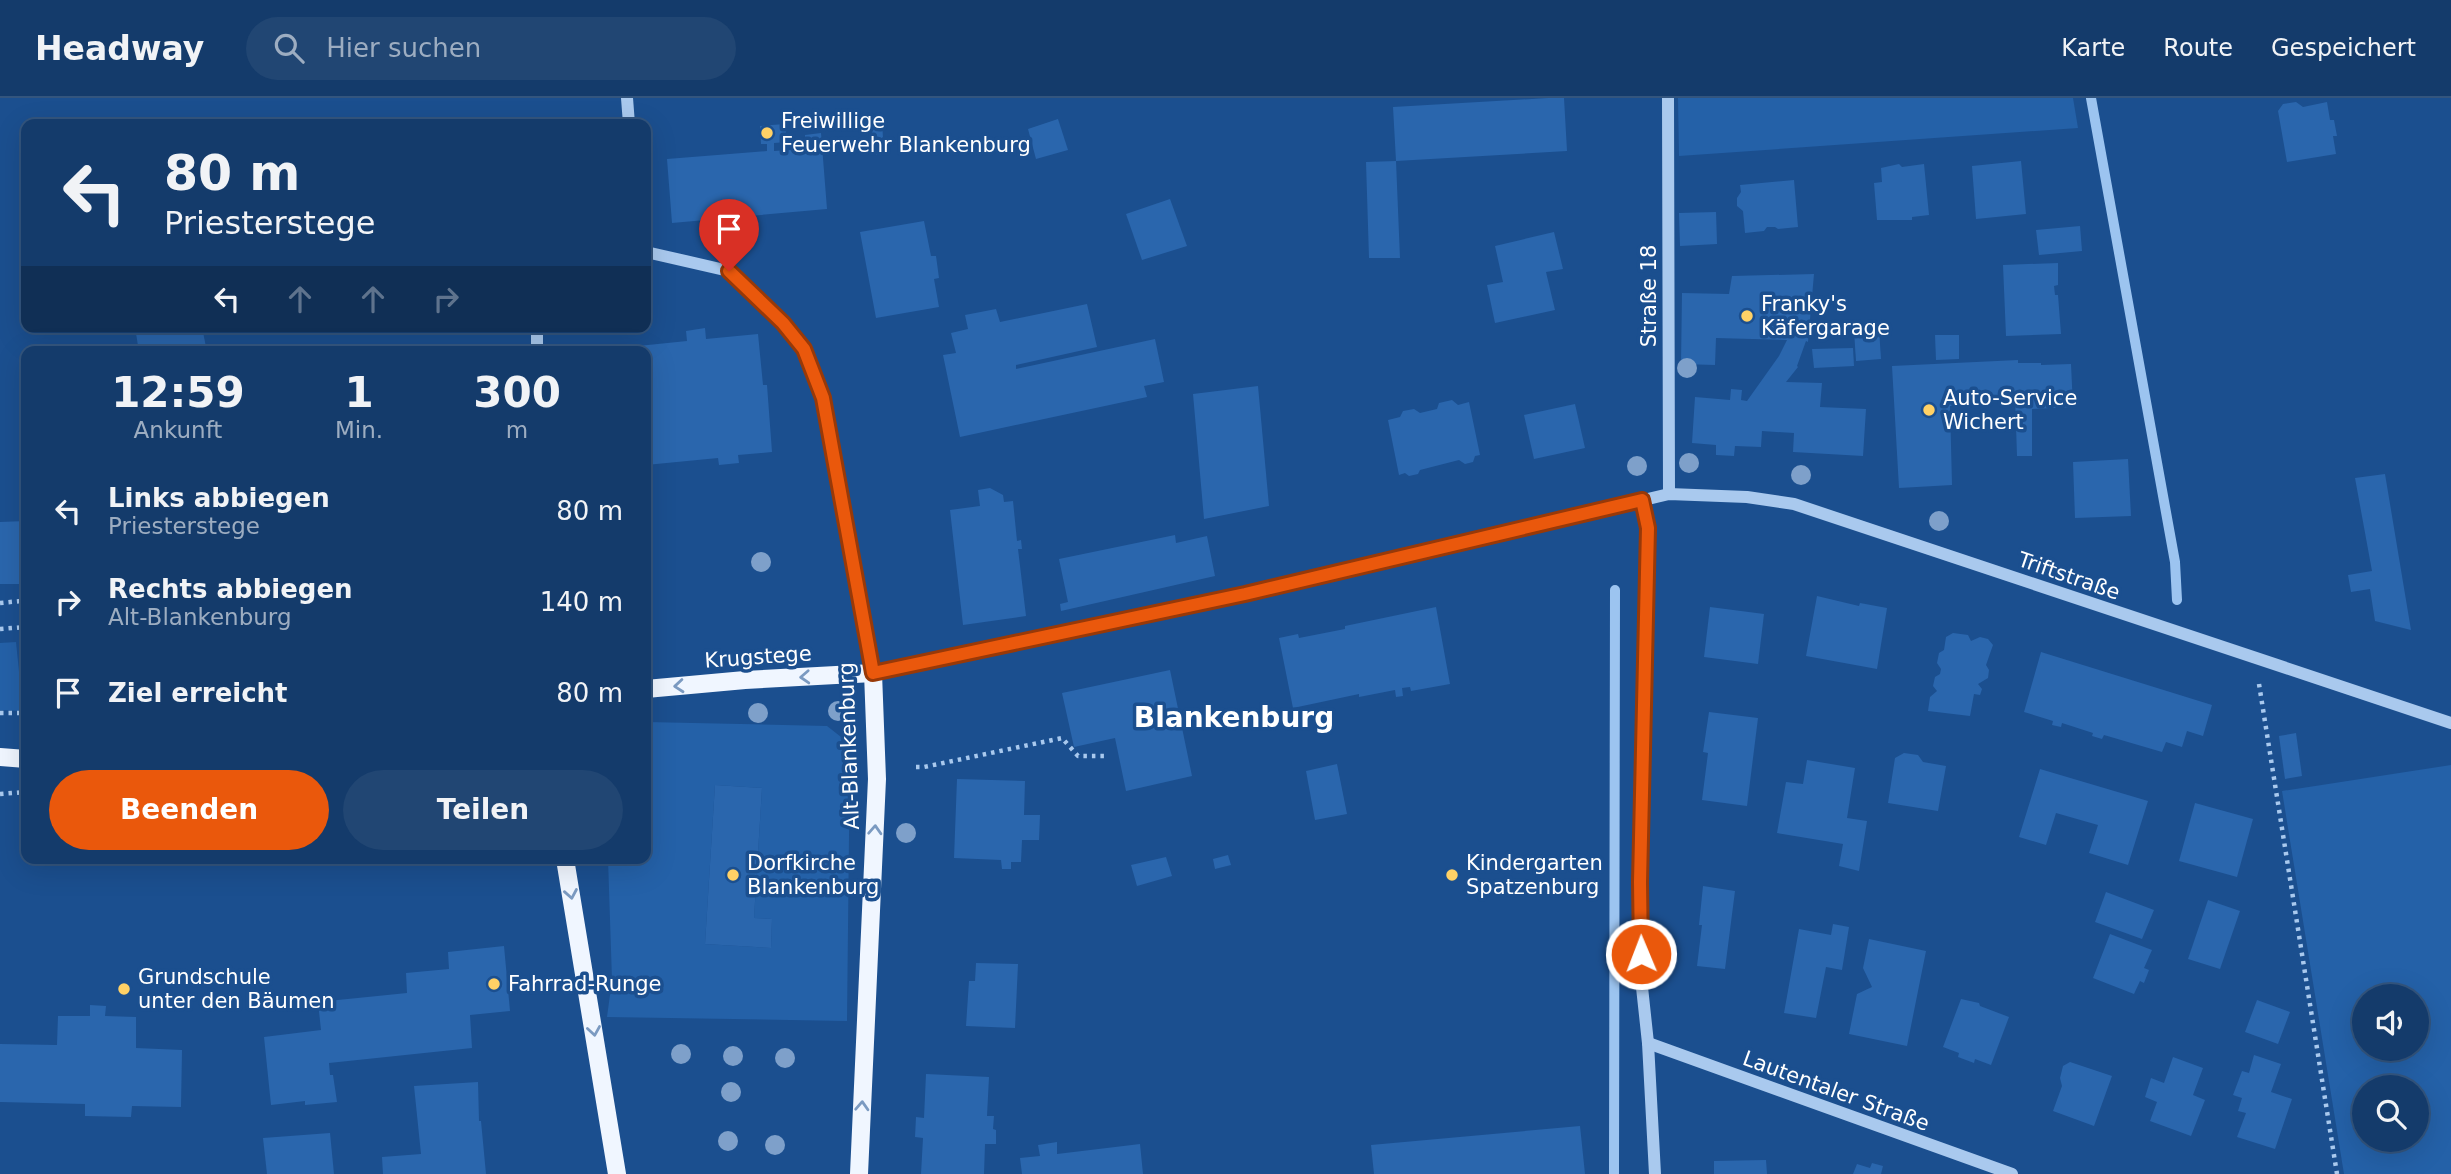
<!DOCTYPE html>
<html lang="de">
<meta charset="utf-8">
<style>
body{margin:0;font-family:"DejaVu Sans",sans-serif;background:#214673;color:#f1f3f6;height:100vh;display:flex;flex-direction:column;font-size:26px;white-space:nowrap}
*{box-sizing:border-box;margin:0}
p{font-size:23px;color:#9dadc1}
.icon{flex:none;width:38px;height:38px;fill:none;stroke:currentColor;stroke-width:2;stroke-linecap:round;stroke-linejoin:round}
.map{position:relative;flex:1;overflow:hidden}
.drawer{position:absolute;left:21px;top:248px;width:630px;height:518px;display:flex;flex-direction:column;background:#143b6b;border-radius:14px;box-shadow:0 7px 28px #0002,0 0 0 2px #33557e}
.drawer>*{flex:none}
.hud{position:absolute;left:21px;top:21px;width:630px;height:214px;border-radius:14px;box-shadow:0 7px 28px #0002,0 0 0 2px #33557e;background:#143b6b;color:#f1f3f6;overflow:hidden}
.tools{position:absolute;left:2352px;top:886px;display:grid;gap:14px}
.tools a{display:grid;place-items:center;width:77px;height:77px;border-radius:50%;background:#143b6b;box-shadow:0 7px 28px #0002,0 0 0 2px #33557e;font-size:35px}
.pin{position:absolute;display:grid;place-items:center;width:60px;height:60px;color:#fff;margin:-72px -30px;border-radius:50% 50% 50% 0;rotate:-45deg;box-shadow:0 0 7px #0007}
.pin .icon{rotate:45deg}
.me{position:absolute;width:77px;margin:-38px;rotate:359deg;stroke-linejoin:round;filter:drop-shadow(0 0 5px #0008)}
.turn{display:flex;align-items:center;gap:24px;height:147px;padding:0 28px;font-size:32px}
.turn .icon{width:91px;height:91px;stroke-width:2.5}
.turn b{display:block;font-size:49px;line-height:60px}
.lanes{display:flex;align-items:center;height:66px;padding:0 28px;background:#0003;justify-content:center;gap:35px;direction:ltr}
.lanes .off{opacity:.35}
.eta{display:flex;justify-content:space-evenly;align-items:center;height:119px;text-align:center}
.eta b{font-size:42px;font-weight:700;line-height:49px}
.primary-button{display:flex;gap:14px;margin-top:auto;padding:14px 28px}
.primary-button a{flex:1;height:80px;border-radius:42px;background:#ea580c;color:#fff;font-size:28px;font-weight:700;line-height:80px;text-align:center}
.primary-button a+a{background:#214673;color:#f1f3f6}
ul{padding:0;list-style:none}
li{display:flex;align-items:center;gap:21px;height:91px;padding:0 28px}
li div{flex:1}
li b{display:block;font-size:26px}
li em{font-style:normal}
header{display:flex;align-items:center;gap:42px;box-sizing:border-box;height:98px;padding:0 35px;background:#143b6b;border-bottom:2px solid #33557e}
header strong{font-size:33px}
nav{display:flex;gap:38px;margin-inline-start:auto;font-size:24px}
.search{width:490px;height:63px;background:#214673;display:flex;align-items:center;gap:18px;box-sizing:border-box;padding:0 24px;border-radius:38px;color:#9dadc1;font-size:26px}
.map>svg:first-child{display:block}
.green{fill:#2461a8;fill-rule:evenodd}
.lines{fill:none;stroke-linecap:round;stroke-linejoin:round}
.stream{stroke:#9cc4f0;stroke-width:10}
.building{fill:#2a66ad}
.path{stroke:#a9c9ee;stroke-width:4.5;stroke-dasharray:3.5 5;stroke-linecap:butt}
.minor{stroke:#a9c9ee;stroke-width:12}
.major{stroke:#f0f6ff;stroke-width:18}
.tree{fill:#7ea0ca}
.oneway{stroke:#7b9ac1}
.route-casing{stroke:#983908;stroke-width:18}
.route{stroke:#ea580c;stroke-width:12}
.poi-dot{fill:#ffd166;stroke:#1b4f8f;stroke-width:2.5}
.labels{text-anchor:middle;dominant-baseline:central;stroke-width:7;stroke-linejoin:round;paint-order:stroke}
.poi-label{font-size:21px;fill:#fff;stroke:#1b4f8f;text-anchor:start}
.street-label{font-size:21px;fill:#fff;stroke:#1b4f8f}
.district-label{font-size:28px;font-weight:bold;fill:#fff;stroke:#1b4f8f}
</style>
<header>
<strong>Headway</strong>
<div class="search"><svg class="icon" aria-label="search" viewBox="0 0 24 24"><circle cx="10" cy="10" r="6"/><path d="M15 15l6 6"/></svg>Hier suchen</div>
<nav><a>Karte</a><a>Route</a><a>Gespeichert</a></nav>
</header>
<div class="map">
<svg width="2451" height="1076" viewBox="0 0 2451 1076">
<rect width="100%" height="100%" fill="#1b4f8f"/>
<g class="green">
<path d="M1678,0H2073L2078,30L1679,58Z"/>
<path d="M16,544L23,613L0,612V545Z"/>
<path d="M646,624L827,628L850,646L847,923L607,919L612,882L608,761H646ZM715,687L762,690L754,820L772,821L771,850L705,846Z"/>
<path d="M2451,667V1076H2344L2282,693ZM2364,898H2417V950H2364ZM2364,989H2417V1041H2364Z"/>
</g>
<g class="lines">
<g class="stream">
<path d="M2091,0L2175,464L2177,502"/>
<path d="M1614,1076L1615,492"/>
</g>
</g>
<g class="building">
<path d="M1548,0H1564L1567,53L1396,63L1400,160H1369L1366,64L1396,63L1393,9Z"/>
<path d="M2296,4L2303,9L2327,4L2330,22H2334L2337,38H2333L2336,56L2287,64L2278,13L2283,6Z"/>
<path d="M1058,21L1068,52L1036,61L1028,31Z"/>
<path d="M870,24H882L884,56L872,57Z"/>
<path d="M785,26L787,44L774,45V53L805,51V37L821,35L827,111L672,125L667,61L767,53V46H761L760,28Z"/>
<path d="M2021,63L2026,116L1976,121L1972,68Z"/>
<path d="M1899,66L1902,69L1924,66L1929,117L1912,119V122H1877L1874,85L1882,84L1881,70Z"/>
<path d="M1794,82L1798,129L1778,131L1775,129H1767L1764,133L1745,135L1743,113L1737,108V100L1741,94L1740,87Z"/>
<path d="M1170,101L1187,148L1142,162L1126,116Z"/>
<path d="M1716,114L1717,146L1680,148L1679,115Z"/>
<path d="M924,123L931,158H936L939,180L934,181L939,209L876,220L860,134Z"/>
<path d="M2080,128L2082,153L2039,157L2036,132Z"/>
<path d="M1554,134L1563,171L1546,174L1555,212L1495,225L1487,187L1503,184L1495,148Z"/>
<path d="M2058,165V187L2054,188L2055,197H2058L2061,236L2006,238L2003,167Z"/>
<path d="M1814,176L1808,244L1806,243L1797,268L1798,269L1786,284L1822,285L1820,309L1866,311L1863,358L1793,354L1794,335L1762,333L1761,349L1735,348L1734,358L1716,357V347L1692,345L1695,299L1730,302L1731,291L1742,292L1741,302L1747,303L1779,258L1787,242L1716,240L1715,267L1681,266L1682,195L1729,196L1732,178Z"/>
<path d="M1087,206L1097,249L1016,267V271L1155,241L1164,284L1144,288L1147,299L960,339L943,257L956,255L951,235L968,231L965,217L996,211L1000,224Z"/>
<path d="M135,229H202L207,254H139Z"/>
<path d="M705,230L706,241L758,236L763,287H767L772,354L738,357L739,365L719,367L718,360L646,367V254H599V252L687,243L686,233Z"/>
<path d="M1879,231L1881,261L1856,263L1854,233Z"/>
<path d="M1935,237H1959V261L1936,262Z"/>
<path d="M1853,250L1854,268L1814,270L1812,251Z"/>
<path d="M2018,262V265H2041V267L2071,266L2073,309L2032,311V358H2017L2015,297H1985L1986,308H1950L1952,387L1899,390L1892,268Z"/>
<path d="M1258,288L1269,408L1204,421L1193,296Z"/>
<path d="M1452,302L1458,307L1469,304L1480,357L1475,358L1473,364L1465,366L1459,362L1420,372L1418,376L1409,378L1405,375L1399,377L1388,322L1400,319L1403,313L1414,311L1420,315L1437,311L1439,305Z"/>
<path d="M1575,306L1585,350L1534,361L1524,317Z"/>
<path d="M2128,361L2131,418L2075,420L2073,364Z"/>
<path d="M2385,376L2411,532L2375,523L2370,491L2351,494L2348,477L2372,473L2355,380Z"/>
<path d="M990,390L1003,397L1004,404L1013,403L1017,443L1021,442L1022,451H1018L1026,518L963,527L950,412L980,408L978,392Z"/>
<path d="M26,423V486H0V424Z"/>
<path d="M1175,437L1176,445L1207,438L1215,478L1061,513L1060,506L1068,504L1059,461Z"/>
<path d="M1817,498L1859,508L1860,505L1887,510L1877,571L1806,558Z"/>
<path d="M1436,509L1450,586L1411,593L1410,589L1402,590L1403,598L1396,599L1395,592L1359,599V596L1293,610L1279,540L1298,536L1299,540L1345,531V528Z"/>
<path d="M1710,509L1764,516L1758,566L1704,559Z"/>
<path d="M1953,535L1968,537L1971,543L1980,539L1988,541L1993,547L1986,567L1989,572L1988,580L1978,586L1982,591L1980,597L1974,596L1970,618L1928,613L1930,599L1937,593L1933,588L1935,579L1940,576L1941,571L1937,565L1939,555L1944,552L1946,539Z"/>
<path d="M2041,554L2212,607L2203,638L2187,633L2182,649L2166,644L2162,654L2104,637L2102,641L2092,638L2093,635L2062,625L2061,629L2052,627L2053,623L2024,614Z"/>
<path d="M1170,572L1192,678L1126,693L1115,640L1074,649L1062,595Z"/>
<path d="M1709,614L1758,620L1747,708L1702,702L1708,655L1703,654Z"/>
<path d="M2296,635L2302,678L2285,681L2279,638Z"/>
<path d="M1904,655L1918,657L1923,664L1946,668L1938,713L1888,705L1895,660Z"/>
<path d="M1807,662L1855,670L1847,720L1867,723L1859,773L1839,768L1843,746L1777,735L1786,684L1803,686Z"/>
<path d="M1337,666L1347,716L1315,722L1306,673Z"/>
<path d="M2040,671L2148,703L2128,767L2089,755L2098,727L2056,715L2046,747L2019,739Z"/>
<path d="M957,681L1025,683L1024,717H1040L1039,742H1022L1021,764H1011V771H1002L1001,762L954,760Z"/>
<path d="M715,687L762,690L754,820L772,821L771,850L705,846Z"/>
<path d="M2195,705L2253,721L2237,779L2179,763Z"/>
<path d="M1228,757L1231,767L1215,771L1213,761Z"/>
<path d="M1166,759L1172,778L1137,788L1131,767Z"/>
<path d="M1703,788L1735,793L1725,871L1697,868L1702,827H1699Z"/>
<path d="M2106,794L2154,812L2142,841L2095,824Z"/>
<path d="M2208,802L2240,813L2220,871L2188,861Z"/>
<path d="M1833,826L1849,829L1842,872L1826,869L1816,920L1784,915L1799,831L1831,837Z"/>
<path d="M2110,836L2152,852L2144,870L2149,872L2144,885L2140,883L2134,896L2093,880Z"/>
<path d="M1869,841L1926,853L1907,948L1849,936L1857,896L1872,889L1863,870Z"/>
<path d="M504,848L510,913L470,917L472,950L329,965L330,977H333L337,1004L305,1007V1003L271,1007L264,939L321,932L318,904L407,895L406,875L449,871L448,854Z"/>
<path d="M976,865L1018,866L1015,930L966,928L969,883H975Z"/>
<path d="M1961,901L1979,905L1980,908L2009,919L1991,967L1975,961L1974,965L1958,959L1959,955L1943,949Z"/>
<path d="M2257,902L2290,914L2278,946L2245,934Z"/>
<path d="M90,907L106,908L105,918L136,919V950L182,952L181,1009L132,1008L131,1019L85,1018V1006L0,1004V946L57,947L58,918H90Z"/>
<path d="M2254,957L2281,966L2271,994L2292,1001L2275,1051L2237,1039L2246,1015L2238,1013L2242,1000L2233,997L2242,973L2249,975Z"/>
<path d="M2173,959L2203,970L2193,997L2205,1002L2191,1038L2150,1023L2157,1004L2145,999L2151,980L2164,985Z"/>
<path d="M2070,964L2112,978L2094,1028L2053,1013L2062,988L2060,980L2063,968Z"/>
<path d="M926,976L989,979L987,1018H994L993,1031L996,1032V1046H985L984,1076H921L923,1040L915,1039L916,1019L924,1020Z"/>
<path d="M478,984L479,1023H481L486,1076H383L382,1059L421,1056L414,988Z"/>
<path d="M1580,1028L1585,1076H1374L1371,1047Z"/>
<path d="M330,1035L334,1076H267L263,1040Z"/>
<path d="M1057,1044V1056L1140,1046L1143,1076H1022L1020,1060L1040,1058L1038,1047Z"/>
<path d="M1766,1062L1767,1076H1714V1063Z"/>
<path d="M1872,1065L1883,1068L1881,1076H1853L1857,1066L1870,1070Z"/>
</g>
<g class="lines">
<g class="path">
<path d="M0,505L21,503"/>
<path d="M0,531L26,529"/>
<path d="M2259,586L2337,1076"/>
<path d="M0,615H26"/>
<path d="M916,669H924L1062,640L1078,658H1105"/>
<path d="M0,696L26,694"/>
</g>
<g class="minor">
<path d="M627,0L629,26"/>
<path d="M1668,0L1669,396"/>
<path d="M646,154L729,173L784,225L804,251L823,300L873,575L1246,496L1669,396L1747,399L1794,406L2451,625"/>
<path d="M537,229V254"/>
<path d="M1642,402L1648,430L1640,784L1641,880L1648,945L1655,1076"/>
<path d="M1648,945L2012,1076"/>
</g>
<g class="major">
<path d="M646,591L745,582L873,575L877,681L859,1076"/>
<path d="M0,659L26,661"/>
<path d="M565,761L617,1076"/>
</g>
</g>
<g class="tree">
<circle cx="1687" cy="270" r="10"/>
<circle cx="1689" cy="365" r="10"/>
<circle cx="1637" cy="368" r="10"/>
<circle cx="1801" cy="377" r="10"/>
<circle cx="1939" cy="423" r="10"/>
<circle cx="761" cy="464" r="10"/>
<circle cx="838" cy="613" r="10"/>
<circle cx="758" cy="615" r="10"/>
<circle cx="906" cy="735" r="10"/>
<circle cx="681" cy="956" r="10"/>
<circle cx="733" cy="958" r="10"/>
<circle cx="785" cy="960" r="10"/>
<circle cx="731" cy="994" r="10"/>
<circle cx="728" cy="1043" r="10"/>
<circle cx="775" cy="1047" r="10"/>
</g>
<defs><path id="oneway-chevron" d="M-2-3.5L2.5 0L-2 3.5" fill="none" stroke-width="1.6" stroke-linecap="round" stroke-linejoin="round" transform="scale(1.75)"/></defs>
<g class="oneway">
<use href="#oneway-chevron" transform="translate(805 579) rotate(177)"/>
<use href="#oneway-chevron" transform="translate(679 588) rotate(175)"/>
<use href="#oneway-chevron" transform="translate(875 732) rotate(-87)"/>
<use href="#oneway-chevron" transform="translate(571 796) rotate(80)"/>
<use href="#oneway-chevron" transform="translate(594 933) rotate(81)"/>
<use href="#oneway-chevron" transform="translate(862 1008) rotate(-87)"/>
</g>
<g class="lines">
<defs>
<path id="route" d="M729,173L783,225L804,251L823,300L873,575L1245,496L1642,402L1648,430L1640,784L1641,856"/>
</defs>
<use href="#route" class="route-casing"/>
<use href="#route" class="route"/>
</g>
<g class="poi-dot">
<circle cx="767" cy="35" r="7"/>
<circle cx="1747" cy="218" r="7"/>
<circle cx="1929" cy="312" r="7"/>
<circle cx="733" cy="777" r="7"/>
<circle cx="1452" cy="777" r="7"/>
<circle cx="494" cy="886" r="7"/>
<circle cx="124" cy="891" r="7"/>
</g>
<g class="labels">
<g class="poi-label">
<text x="781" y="23">Freiwillige<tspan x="781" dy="24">Feuerwehr Blankenburg</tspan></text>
<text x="1761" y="206">Franky's<tspan x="1761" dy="24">Käfergarage</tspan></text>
<text x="1943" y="300">Auto-Service<tspan x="1943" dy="24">Wichert</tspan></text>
<text x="747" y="765">Dorfkirche<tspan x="747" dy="24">Blankenburg</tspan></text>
<text x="1466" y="765">Kindergarten<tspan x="1466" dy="24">Spatzenburg</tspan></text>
<text x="138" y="879">Grundschule<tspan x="138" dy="24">unter den Bäumen</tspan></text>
<text x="508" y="886">Fahrrad-Runge</text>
</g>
<g class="street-label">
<text transform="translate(1649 198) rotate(-90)">Straße 18</text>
<text transform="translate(2069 478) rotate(19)">Triftstraße</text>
<text transform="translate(758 559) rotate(-4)">Krugstege</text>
<text transform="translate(849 648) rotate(-92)">Alt-Blankenburg</text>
<text transform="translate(1836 993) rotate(20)">Lautentaler Straße</text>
</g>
<g class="district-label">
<text x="1234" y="619">Blankenburg</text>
</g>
</g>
</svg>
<div class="tools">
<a><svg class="icon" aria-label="sound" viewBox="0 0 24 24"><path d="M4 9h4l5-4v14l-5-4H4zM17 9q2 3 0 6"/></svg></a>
<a><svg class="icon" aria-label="search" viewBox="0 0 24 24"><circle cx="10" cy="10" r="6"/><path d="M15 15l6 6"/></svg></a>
</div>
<div class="pin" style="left:729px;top:173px;background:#d93025"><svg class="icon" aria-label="arrive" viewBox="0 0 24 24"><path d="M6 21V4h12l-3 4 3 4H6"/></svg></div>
<svg class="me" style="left:1641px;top:856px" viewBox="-20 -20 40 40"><circle r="17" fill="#ea580c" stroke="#fff" stroke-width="3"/><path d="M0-11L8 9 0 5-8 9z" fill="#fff"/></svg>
<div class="hud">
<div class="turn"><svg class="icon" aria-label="left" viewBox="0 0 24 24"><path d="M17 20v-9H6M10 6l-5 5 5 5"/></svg><div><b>80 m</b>Priesterstege</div></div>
<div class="lanes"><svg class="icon" aria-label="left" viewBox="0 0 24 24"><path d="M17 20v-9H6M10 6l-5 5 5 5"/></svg><svg class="icon off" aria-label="ahead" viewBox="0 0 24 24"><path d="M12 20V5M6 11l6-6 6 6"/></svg><svg class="icon off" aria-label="ahead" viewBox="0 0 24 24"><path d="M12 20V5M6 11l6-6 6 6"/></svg><svg class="icon off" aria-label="right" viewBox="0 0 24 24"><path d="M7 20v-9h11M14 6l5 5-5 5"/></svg></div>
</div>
<section class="drawer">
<div class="eta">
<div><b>12:59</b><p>Ankunft</p></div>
<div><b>1</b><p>Min.</p></div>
<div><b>300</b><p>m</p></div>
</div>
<ul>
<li><svg class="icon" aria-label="left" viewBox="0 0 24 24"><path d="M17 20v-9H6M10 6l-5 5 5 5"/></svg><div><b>Links abbiegen</b><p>Priesterstege</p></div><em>80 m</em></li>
<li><svg class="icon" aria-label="right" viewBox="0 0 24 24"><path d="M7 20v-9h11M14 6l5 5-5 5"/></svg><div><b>Rechts abbiegen</b><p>Alt-Blankenburg</p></div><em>140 m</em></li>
<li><svg class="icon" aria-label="arrive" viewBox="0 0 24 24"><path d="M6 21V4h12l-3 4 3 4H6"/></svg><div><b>Ziel erreicht</b></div><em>80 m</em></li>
</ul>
<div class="primary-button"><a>Beenden</a><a>Teilen</a></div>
</section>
</div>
